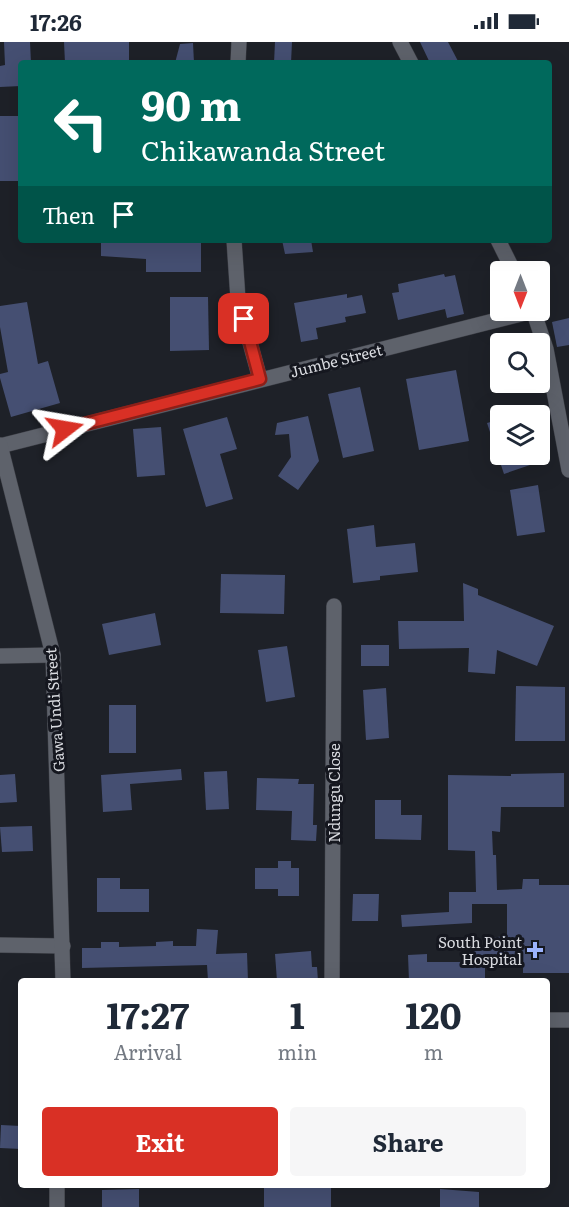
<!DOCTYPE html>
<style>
body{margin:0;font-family:Literata,serif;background:#f6f6f7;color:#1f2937;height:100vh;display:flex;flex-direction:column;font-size:22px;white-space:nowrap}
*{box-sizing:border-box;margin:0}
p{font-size:20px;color:#747a83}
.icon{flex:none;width:33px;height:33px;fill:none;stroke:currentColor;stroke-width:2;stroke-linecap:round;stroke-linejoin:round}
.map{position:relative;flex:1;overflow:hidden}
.details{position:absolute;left:18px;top:936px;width:532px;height:210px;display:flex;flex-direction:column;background:#fff;border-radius:6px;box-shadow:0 6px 24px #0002}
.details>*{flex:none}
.hud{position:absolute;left:18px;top:18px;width:534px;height:183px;border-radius:6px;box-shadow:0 6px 24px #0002;background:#00695c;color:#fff;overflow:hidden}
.needle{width:39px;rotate:180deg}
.tools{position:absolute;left:490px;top:219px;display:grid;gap:12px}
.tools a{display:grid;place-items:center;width:60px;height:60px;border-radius:6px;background:#fff;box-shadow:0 6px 24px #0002;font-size:30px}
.pin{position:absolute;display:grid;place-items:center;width:51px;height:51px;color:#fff;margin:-26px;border-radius:12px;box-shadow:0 3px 9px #0006}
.me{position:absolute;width:66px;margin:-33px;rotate:76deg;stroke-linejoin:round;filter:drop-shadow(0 0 4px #0008)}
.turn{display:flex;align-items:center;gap:21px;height:126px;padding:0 24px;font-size:27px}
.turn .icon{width:78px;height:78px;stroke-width:2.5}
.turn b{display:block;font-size:42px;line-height:51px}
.then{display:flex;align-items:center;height:57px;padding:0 24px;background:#0003;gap:12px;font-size:22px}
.eta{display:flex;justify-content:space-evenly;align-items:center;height:102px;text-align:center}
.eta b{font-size:36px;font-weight:700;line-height:42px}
.primary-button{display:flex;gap:12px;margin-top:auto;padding:12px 24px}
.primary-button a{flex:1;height:69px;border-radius:6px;background:#d93025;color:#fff;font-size:24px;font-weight:700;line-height:69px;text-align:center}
.primary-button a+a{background:#f6f6f7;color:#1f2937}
.status{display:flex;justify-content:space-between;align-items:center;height:42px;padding:0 30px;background:#fff;direction:ltr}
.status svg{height:16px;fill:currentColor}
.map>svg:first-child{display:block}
.building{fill:#454f72}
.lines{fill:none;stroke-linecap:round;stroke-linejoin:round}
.minor-casing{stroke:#3a3c43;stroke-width:16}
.tertiary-casing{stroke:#3a3c43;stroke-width:16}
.minor{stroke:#5e626b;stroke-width:15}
.tertiary{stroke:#5e626b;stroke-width:15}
.route-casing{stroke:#8d1f18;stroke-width:15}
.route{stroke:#d93025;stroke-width:10}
.poi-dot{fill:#9db4fd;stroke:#15171f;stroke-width:2}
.labels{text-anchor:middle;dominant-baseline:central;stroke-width:6;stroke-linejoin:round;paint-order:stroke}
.street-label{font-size:15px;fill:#d9dbe0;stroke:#15171f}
.poi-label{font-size:15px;fill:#d9dbe0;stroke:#15171f;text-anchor:end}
</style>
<div class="status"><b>17:26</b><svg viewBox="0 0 49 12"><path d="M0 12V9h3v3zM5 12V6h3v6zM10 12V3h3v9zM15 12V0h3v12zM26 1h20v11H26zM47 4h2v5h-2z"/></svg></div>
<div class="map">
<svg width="569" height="1165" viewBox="0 0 569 1165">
<rect width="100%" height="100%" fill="#1e2128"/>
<g class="building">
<path d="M4,0H30L31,21H21V44L0,45V24L5,23Z"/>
<path d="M64,0H129V21H65Z"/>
<path d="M275,0H292L291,21H274Z"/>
<path d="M420,0H448L459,21H430Z"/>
<path d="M193,1L194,21H175L180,2Z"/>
<rect x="0" y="74" width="21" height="65"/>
<path d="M101,198H201V230H146V217L101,214Z"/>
<path d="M282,198H311L313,210L285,212Z"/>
<path d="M444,232L445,235L455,233L464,272L447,276L445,267L398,278L392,251L399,250L398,242Z"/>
<path d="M347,252V256L362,253L366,271L345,275L346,280L316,286L318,297L301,300L294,261Z"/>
<path d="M170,255H208L209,308L170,309Z"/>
<path d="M27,260L38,322L48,319L60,361L11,375L0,336V332L8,330L0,285V264Z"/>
<path d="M569,276V303L557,305L552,280Z"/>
<path d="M456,328L469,399L419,408L406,337Z"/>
<path d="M360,345L374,409L343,416L328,352Z"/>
<path d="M308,374L319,419L298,448L278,434L291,415L289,392L275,393L277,381Z"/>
<path d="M227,375L237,407L220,412L233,457L206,465L183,387Z"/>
<path d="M501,377V412H526L530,423L504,432L487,381Z"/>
<path d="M161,385L165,433L137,435L133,387Z"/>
<path d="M538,443L545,490L517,494L510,448Z"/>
<path d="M374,483L376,505L415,501L418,530L380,534V538L353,541L347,487Z"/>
<path d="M221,532L285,533L284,572L220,571Z"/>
<path d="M463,541L478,547V553L554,584L537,624L497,608L495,632L468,630L469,606L399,607L398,579H464Z"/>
<path d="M155,571L161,603L109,613L102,582Z"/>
<rect x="361" y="603" width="28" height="21"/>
<path d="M287,604L295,655L266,660L258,608Z"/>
<path d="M516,644L565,645V699H515Z"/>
<path d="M386,646L389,696L366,698L363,648Z"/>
<rect x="109" y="663" width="27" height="48"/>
<path d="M181,727L182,738L130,742L132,768L103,770L101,733Z"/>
<path d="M227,729L229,767L206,768L204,730Z"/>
<path d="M564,731V765H501L500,790L492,789L493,813H496L497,848L522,847L523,837H539V843H569V931H523V919H485V939H409L408,913L427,912V920H470V907H487V896L507,894V862H472V881L402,885L401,873L449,870V850H476L475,809L448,808V733L511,734V732Z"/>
<path d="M15,732L17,760L0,761V733Z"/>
<path d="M257,736L299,737L298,742H314L313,783H317L316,799L291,798L292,769L256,768Z"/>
<path d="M375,758H401V773H422L421,798L375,797Z"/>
<path d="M32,784L33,809L2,810L0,785Z"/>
<path d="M278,819H291V826H299V854H278V847H255V826H278Z"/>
<path d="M97,836H120V847H149V870H97Z"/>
<path d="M353,852H379L378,879H352Z"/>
<path d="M197,887L218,888L216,912L247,911L248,939H208L207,923L82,926V906H101V900H119V905L156,904V900L173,899V904H196Z"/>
<path d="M311,909L312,925H317L318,939H277L275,912Z"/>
<path d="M1,1083L21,1084V1107L0,1106Z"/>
<path d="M331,1144V1165H264V1145Z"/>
<path d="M139,1147V1165H102V1148Z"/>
<path d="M440,1147L479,1150V1165H440Z"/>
</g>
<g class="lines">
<defs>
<g id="minor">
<path d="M400,0L411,21"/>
<path d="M238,21L239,0"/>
<path d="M234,198L238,257L260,337"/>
<path d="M498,198L514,230"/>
<path d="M533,268L546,307L569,428"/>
<path d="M0,404L533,269"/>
<path d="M0,614L53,613"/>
<path d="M0,903L63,904"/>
<path d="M332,939L334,564"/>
<path d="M548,978H569"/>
</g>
<g id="tertiary">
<path d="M0,403L53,613L63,939"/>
<path d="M57,1165V1143"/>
</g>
</defs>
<use href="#minor" class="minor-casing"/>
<use href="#tertiary" class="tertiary-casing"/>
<use href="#minor" class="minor"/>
<use href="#tertiary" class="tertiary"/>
</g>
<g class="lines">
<defs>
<path id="route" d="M65,387L260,337L244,277"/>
</defs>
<use href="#route" class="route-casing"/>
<use href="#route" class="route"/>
</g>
<path class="poi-dot" d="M532 899h6v6h6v6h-6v6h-6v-6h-6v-6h6z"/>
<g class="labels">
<g class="street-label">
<text transform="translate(336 318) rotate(-14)">Jumbe Street</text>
<text transform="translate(54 668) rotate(-94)">Gawa Undi Street</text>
<text transform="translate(333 751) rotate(-90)">Ndungu Close</text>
</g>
<g class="poi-label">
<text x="522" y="899">South Point<tspan x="522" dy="17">Hospital</tspan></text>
</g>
</g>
</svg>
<div class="tools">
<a><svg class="needle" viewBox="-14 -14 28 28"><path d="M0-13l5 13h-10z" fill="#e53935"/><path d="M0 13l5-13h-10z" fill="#747a83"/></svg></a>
<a><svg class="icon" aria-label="search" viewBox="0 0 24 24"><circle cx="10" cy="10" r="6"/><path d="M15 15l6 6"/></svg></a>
<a><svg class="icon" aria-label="layers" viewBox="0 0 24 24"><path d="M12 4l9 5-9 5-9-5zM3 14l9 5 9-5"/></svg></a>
</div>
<div class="pin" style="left:244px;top:277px;background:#d93025"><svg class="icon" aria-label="arrive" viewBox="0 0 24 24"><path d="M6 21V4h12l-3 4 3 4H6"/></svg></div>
<svg class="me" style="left:65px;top:387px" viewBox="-20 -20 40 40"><path d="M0-17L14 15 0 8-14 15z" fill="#d93025" stroke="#fff" stroke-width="4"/></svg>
<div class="hud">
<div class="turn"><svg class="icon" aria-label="left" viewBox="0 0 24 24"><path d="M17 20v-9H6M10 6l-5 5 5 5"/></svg><div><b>90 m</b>Chikawanda Street</div></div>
<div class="then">Then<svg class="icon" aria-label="arrive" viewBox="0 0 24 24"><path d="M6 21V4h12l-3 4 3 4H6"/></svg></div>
</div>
<section class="details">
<div class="eta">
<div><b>17:27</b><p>Arrival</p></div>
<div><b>1</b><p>min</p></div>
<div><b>120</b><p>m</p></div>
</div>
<div class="primary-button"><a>Exit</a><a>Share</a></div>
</section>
</div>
